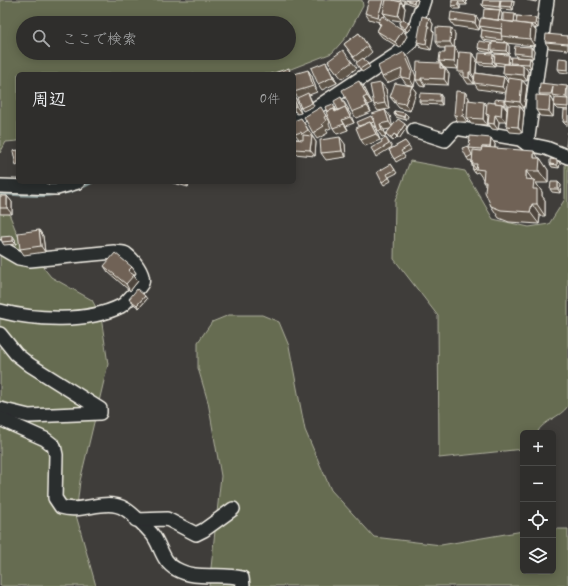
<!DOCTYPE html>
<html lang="ja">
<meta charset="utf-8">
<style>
:root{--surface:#2f2e2c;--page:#373634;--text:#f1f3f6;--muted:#a7a8a9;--line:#4a4a48}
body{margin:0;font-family:Mynerve,"Klee One",sans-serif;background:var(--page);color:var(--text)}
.controls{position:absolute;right:12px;bottom:12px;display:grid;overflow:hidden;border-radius:6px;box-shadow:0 2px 10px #0003}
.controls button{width:36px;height:36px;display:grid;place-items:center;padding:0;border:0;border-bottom:1px solid var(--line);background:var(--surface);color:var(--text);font:20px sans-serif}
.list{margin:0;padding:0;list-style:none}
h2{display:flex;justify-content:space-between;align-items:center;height:52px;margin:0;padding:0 16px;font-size:17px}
h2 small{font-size:13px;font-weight:400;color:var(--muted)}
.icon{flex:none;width:22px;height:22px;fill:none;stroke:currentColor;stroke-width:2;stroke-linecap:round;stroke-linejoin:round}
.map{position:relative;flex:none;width:568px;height:586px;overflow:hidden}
.search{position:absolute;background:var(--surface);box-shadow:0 2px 10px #0003;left:16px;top:16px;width:280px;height:44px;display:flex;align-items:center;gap:10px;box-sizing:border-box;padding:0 14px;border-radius:22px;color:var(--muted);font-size:15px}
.panel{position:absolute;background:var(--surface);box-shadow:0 2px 10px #0003;left:16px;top:72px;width:280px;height:112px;border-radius:6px}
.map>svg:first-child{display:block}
.green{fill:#666c51;stroke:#adae9c;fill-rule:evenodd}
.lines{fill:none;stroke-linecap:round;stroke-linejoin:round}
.stream{stroke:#8d9e9c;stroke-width:3.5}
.street-casing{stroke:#f4f1e8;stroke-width:16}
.street{stroke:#2a2d2e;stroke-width:13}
.wall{fill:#5f544a;stroke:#f4f1e8}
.shaded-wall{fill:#4e453c;stroke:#f4f1e8}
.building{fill:#6f6256;stroke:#f4f1e8}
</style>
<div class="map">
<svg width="568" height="586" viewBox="0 0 568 586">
<rect width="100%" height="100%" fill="#3f3d3a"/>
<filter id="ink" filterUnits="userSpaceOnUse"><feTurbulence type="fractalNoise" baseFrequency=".025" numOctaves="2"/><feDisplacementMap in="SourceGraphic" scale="8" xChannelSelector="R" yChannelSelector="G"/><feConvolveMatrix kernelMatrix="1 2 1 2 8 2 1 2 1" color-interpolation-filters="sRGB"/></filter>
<g filter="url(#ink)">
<!-- green -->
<g class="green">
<path d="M0,0H362L363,6L347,36L332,53L278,74H18V141L6,142L0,153ZM23,23H289V53H23Z"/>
<path d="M410,161L465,171L493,219L529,227L549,224L565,199V161L568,163V406C560,418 543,420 537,433H523V449L439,458L438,316L394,259L395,201Z"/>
<path d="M0,191L18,236L51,277L92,300L101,317L108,364L80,481L76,515L96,586H0Z"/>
<path d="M229,315H262L279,322L289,346L305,430L331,490L374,537L441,545L523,531V571H553V529H568V586H209L221,476L208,402L198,368V342L212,322Z"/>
</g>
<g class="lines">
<!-- stream -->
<path class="stream" d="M0,193C32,196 64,199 92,182"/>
<defs>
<g id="street">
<path d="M547,0L527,144L546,148L568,157"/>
<path d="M294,118L307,113L322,104L396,55L410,43L424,0"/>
<path d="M414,130L445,140L456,128L520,139L527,144"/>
<path d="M0,186L57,188L78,182"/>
<path d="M0,247L19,258L30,260L114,252C118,253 123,252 126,254C133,259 145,274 142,283C140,287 125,304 121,306C88,323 35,320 0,311"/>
<path d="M0,334L16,354L30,365L100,409V413L29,416L0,409"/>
<path d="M0,419L45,439L54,446L56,455L55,498L61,507C82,514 106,497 125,509C132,513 146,527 152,534C161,545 162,562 176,569C197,581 219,572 242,578L243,586"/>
<path d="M136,520L167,519L196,534L204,530L233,509"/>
</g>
</defs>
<!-- street casing -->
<use href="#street" class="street-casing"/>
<!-- street -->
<use href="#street" class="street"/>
</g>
<!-- wall -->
<g class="wall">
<path d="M386,0H418L416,6L406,2H405L404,5L405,8L403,19L409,23L412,26L407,32L401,28L399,24L401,21L388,19L385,15L384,18L407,36L400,48L382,37L377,31L380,25L378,23L379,22L369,19L365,13L385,1Z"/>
<path d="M452,0H466L467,5H460V9H454L452,6Z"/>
<path d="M483,0H513L514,1L513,10L502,9L501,8V10L485,8L482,5Z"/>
<path d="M527,0H537L536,2Z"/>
<path d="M500,10L502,14L501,20L503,21L517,16L536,18L538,21V28H534L536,31L534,46L506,43L504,41V43L483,40L481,37L482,30L480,26L479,30L454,26L450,20L480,22L483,18Z"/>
<path d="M429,18L433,24L432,30L434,32L431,50L421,48L417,42Z"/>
<path d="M451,28L455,34L454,47L458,69L444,68L439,61L445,53V48H440L436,42Z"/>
<path d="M359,33L372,52L364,59L370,67L362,72L360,69L357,62L344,44Z"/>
<path d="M568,36V50L549,48L545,42Z"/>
<path d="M507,43L509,46V54L494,53L493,51L492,53L481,51L478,48L492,44Z"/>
<path d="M531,47L534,51L533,58L516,57L514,53Z"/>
<path d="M472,53L477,59L476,73L504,77L507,82L508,80L503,73L504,66L496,65L495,63V66L480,65L478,62L495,57L511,58L532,61L531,68L525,67L528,71L527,81H523L527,86L524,108H521L524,112L522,133L510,132L506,126L508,105L505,100L506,93L478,89L474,83V79V84H468L464,78H463L458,72Z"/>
<path d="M409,58L414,86L406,84L401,77L387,83L382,77Z"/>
<path d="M568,59V73L560,72L558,69Z"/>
<path d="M328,61L352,62L357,68L342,79Z"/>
<path d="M440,63L443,68H445L449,74L448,85L425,84V87L420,86L416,80Z"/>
<path d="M330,68L337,83L322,90L318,84Z"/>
<path d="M308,70L312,76L317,92L309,95L314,106L303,111L301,108L298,98L294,92Z"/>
<path d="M412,86L416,92L410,111L399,108L390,97Z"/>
<path d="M364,87L372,103L368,105L371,112L356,118L352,112Z"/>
<path d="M568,87V110L557,109L554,106L558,99L554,98L553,97V98L551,97L554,102L553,117L540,116L536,110L540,95L539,94Z"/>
<path d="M386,89L389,109L378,111L374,105Z"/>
<path d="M465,92L469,98V100L487,105L504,100L506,103V108L507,110L506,122H499L498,130L492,129L488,123V117L487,125L471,124L468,119L467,122H458L454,115Z"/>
<path d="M294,96L296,99L301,113L297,114L295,111L294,112Z"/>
<path d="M341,97L349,110H348L354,123L346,126L348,130L337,134L333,128L335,107L337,111L338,110Z"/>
<path d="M442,97V105L421,104L419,101Z"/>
<path d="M568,110V125H566L563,122Z"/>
<path d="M325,114L330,122L329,124L331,128L326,130L328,133L317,139L313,133Z"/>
<path d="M394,114L408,116L406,120L396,117Z"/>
<path d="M371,116L375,124L390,116L392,126L407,127L399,139L397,137L393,141L388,137L386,134L390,129L384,130L386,136L382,137L378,131L376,125L374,126L380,140L365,146L361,140L359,126Z"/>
<path d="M301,118L316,142L315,156L294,154V139H299L295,134Z"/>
<path d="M386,138L392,147L376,157L374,153Z"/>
<path d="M405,141L411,150L403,154L405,157L396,162L389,150Z"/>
<path d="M345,144L346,157L326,160L321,153Z"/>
<path d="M495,144V148L540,158L548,170V183H536L542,192V196L545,200V216H540L539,224L509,222L499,218L491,206L486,186L483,182V179L478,172L475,173L473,170L471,160L469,161L467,158L469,147Z"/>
<path d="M560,163L559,168L552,167L550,164Z"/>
<path d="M391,164L397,173L389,177L391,181L384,185L382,182Z"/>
<path d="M45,182H56V184H47Z"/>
<path d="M170,182H190L188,187Z"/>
<path d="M558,182L561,185L560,193L552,192L550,189Z"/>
<path d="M0,196H7L12,202V214H0Z"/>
<path d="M39,230L43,236L45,252L24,255L20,249Z"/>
<path d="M15,239L16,244L4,245L2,242Z"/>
<path d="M104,266L132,267L136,273L134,276L138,281L130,291L108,272Z"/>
<path d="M129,299H147L139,308L131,302Z"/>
</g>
<!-- shaded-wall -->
<g class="shaded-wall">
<path d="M383,0H385L388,5L383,13L385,15L383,23L378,17Z"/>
<path d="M400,0H404L405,2L404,5Z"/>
<path d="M415,0H418L416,6L414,3Z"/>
<path d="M464,0H466L467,5L464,2Z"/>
<path d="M500,0H501L500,6L501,8V10L499,7Z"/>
<path d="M512,0H513L514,1L513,10L511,7Z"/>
<path d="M401,2L405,8L403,22L398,16Z"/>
<path d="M458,2L460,5V9L458,5Z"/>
<path d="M500,10L502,14L501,24L498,21Z"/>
<path d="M515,14L517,17V26L514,23Z"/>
<path d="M476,16L480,22L479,30L475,23Z"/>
<path d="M429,18L433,24L432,30L434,32L431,50L426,44L427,26Z"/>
<path d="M536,18L538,21V28L535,25Z"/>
<path d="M409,23L412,26L407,32L405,29Z"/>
<path d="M531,25L536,31L534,46L530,39Z"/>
<path d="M451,28L455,34L454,49L450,42Z"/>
<path d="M403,30L407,36L400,48L395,42Z"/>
<path d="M491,43L493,46L492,50L493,51L492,53L490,50Z"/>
<path d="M507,43L509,46V54L506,51Z"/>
<path d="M455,47L459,54L458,69L454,62Z"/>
<path d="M531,47L534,51L533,58L531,55Z"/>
<path d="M404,52L409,58L416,77L414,86L410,79Z"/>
<path d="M472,53L477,59L475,79L471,72Z"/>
<path d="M493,54L495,57L494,62L495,63V66L492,63Z"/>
<path d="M509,55L511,58L510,67L508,64Z"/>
<path d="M530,58L532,61L531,68L529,64Z"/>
<path d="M326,62L330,68L337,83L333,77Z"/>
<path d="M440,63L444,69L440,68Z"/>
<path d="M523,65L528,71L527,81L523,75Z"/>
<path d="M445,68L449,74L448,85L444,79Z"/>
<path d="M308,70L312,76L317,92L313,86Z"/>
<path d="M469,72L474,79V84L469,78Z"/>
<path d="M504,77L508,83L507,93L502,87Z"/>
<path d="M421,78L425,84V87L421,80Z"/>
<path d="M522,80L527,86L524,108L520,102Z"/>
<path d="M359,81L364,87L372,103L367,96Z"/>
<path d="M381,83L386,89L389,109L385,103Z"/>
<path d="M412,86L416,92L410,111L405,104Z"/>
<path d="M567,86L568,87V100L566,97Z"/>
<path d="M465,92L469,98L468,118H467L468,119L467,122L463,116Z"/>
<path d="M440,94L442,97V105L440,101Z"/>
<path d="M294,96L296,99L301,113L296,106L294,99Z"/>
<path d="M550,96L554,102L553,117L549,111Z"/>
<path d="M363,98L368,105L371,112L367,106Z"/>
<path d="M504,100L506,103V108L504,105Z"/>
<path d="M484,102L488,108L486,114L488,117L487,125L483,119Z"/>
<path d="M502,104L507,110L506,122L501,116Z"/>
<path d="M520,106L524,112L522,133L518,127Z"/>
<path d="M345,107L350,113L354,123L350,117Z"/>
<path d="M385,110L390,116L393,128L389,122Z"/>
<path d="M405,113L408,116L406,120L404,117Z"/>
<path d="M495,115L499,122L498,130L494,124Z"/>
<path d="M342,120L346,126L348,130L344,124Z"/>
<path d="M370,122L375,128L380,140L376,134Z"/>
<path d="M380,124L384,130L386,136L382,130Z"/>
<path d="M405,124L407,127L399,139L397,136Z"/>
<path d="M394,134L397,137L393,141L391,138Z"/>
<path d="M312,136L316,142L315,156L310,150Z"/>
<path d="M340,137L345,144L346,157L342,151Z"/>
<path d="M491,138L495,144L494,156L490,150Z"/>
<path d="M534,151L540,160V158L548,170V183L539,171L534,158Z"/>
<path d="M557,160L560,163L559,168L557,165Z"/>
<path d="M526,171L534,182V180L542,192V196L545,200V216L537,204L526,179Z"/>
<path d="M185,182H190L188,187Z"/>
<path d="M558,182L561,185L560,193L558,189Z"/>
<path d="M7,196L12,202V214L7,208Z"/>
<path d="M532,204L540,216L539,224L530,212Z"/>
<path d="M39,230L43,236L45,252L41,246Z"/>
<path d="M13,236L15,239L16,244L13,241Z"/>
<path d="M132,267L136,273L134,276L138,281L130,291L126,284L128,271Z"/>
<path d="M145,296L147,299L139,308L137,305Z"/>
</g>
<!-- building -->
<g class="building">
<path d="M369,0H383L378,17L365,13Z"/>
<path d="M386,0H392L401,2L398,16L383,13Z"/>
<path d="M406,0H415L414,3Z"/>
<path d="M452,0H464V2H458V5L452,6Z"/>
<path d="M483,0H500L499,7L482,5Z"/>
<path d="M501,0H512L511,7L500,6Z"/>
<path d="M484,9L500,10L498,20L483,18Z"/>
<path d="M451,12L476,16L475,23L450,20Z"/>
<path d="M503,13L515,14L514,22L503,21Z"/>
<path d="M382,16L403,30L395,42L377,31L381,24L378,23Z"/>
<path d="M422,16L429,18L427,26H429L426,44L417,42Z"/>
<path d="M517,16L536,18L535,25L516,23Z"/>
<path d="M481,18L531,25L530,39L501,36L502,24L501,29L479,26Z"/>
<path d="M403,19L409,23L405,29L399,24Z"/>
<path d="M436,27L451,28L450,42H436Z"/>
<path d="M482,30L501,33L502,40L481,37Z"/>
<path d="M359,33L368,46L354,57L344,44Z"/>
<path d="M546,34L568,36V44L545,42Z"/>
<path d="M479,41L491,43L490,50L478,48Z"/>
<path d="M492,42L507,43L506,51L492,50Z"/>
<path d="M515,46L531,47V55L514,53Z"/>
<path d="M445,47H455L454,62L439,61L440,53H445Z"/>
<path d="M343,50L352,62L337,73L328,61Z"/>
<path d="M404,52L412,71L410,79L401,77L402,69L382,77L378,66Z"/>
<path d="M459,52L472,53L471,72H469V78L464,77V72H458Z"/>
<path d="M479,53L493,54L492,63L478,62Z"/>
<path d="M495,54L509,55L508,64L494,62Z"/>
<path d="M511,57L530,58L529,64L510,63Z"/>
<path d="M363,58L368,64L360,69L356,63Z"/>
<path d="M559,58L568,59V70L558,69Z"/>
<path d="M326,62L333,77L318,84L311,68Z"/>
<path d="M417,62L440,63V68H445L444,79L421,78V80H416Z"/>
<path d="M504,64L523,65V75L503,73Z"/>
<path d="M289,68L290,73L288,74H271Z"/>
<path d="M308,70L313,86L294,92V74Z"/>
<path d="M475,73L504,77L502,87L474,83Z"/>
<path d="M508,78L522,80L520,102L505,100Z"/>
<path d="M359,81L367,96L363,98L367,106L352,112L342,90Z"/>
<path d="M381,83L385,103L374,105L370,85Z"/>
<path d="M395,83L412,86L405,104L395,102V99L390,97Z"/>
<path d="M540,83L567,86L566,97L552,95L553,87L551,94H539Z"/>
<path d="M456,91L465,92L463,116L454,115Z"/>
<path d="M308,93L312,103L301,108L297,98Z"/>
<path d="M420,93L440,94V101H419Z"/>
<path d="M536,95L550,96L549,111L536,110Z"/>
<path d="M341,97L346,107L338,110L334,101Z"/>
<path d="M555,98L568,99V107L554,106Z"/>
<path d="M294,99L296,106L294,107Z"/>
<path d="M495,99L504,100V105L502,104L495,103Z"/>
<path d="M468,100L484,102L483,119L467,118Z"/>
<path d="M487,102L502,104L501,116L495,115L494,124L488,123L489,115L486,114Z"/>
<path d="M333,104L336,111L334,109L327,112L325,107Z"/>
<path d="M508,105L520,106L518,127L506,126Z"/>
<path d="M321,107L326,116L324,117L326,121L322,124L324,126L313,133L304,117Z"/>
<path d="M345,107L350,117L342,120L344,124L333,128L326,112L334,109L335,112Z"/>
<path d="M385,110L389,122L380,124L382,130L378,131L372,114Z"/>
<path d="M564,110H568V122H563Z"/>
<path d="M395,111L405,113L404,117L394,114Z"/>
<path d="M371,116L374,122L371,123L370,122L359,126L357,122Z"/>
<path d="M301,118L308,130L302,134L301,132L295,134L294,132V121Z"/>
<path d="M398,119L405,124L397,136L394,134L391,138L386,134Z"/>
<path d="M370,122L376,134L361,140L356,128Z"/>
<path d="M568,132V146H566Z"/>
<path d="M303,135L312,136L310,150L294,149V139L303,140Z"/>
<path d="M470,136L491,138L490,147H482V149L469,148Z"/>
<path d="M340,137L342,151L321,153L320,140Z"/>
<path d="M386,138L389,144L374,153L371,148L382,142L381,140Z"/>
<path d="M405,141L409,146L401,151L403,154L394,159L389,150Z"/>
<path d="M468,146L472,155L467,158L462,148Z"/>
<path d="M482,147L534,151V158H540L539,171H526V179L534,180L533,189H537V204H532L530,212L501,210L491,206L485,192L486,182H483L484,170L476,169L477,164H472L473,150L481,151Z"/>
<path d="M18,150V165L16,166L13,151Z"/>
<path d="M550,159L557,160V165L550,164Z"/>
<path d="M391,164L395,170L387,174L389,178L382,182L377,172Z"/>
<path d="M472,164L476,169L473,170Z"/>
<path d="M551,182H558V189H550Z"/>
<rect x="0" y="196" width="7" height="12"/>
<path d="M39,230L41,246L20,249L18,233Z"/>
<path d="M13,236V241L2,242L1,237Z"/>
<path d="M115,253L132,267L128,271L134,275L126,284L104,266Z"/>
<path d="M137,289L145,296L137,305L129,299Z"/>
</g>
</g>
</svg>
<div class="controls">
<button>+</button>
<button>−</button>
<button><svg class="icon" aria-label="locate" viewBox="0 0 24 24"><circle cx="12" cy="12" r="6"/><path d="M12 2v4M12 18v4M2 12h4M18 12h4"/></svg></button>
<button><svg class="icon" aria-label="layers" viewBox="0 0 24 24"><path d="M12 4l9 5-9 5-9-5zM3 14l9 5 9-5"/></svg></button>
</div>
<div class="search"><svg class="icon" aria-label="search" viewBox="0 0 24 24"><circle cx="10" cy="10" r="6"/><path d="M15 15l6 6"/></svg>ここで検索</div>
<section class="panel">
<h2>周辺<small>0件</small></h2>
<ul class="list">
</ul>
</section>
</div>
